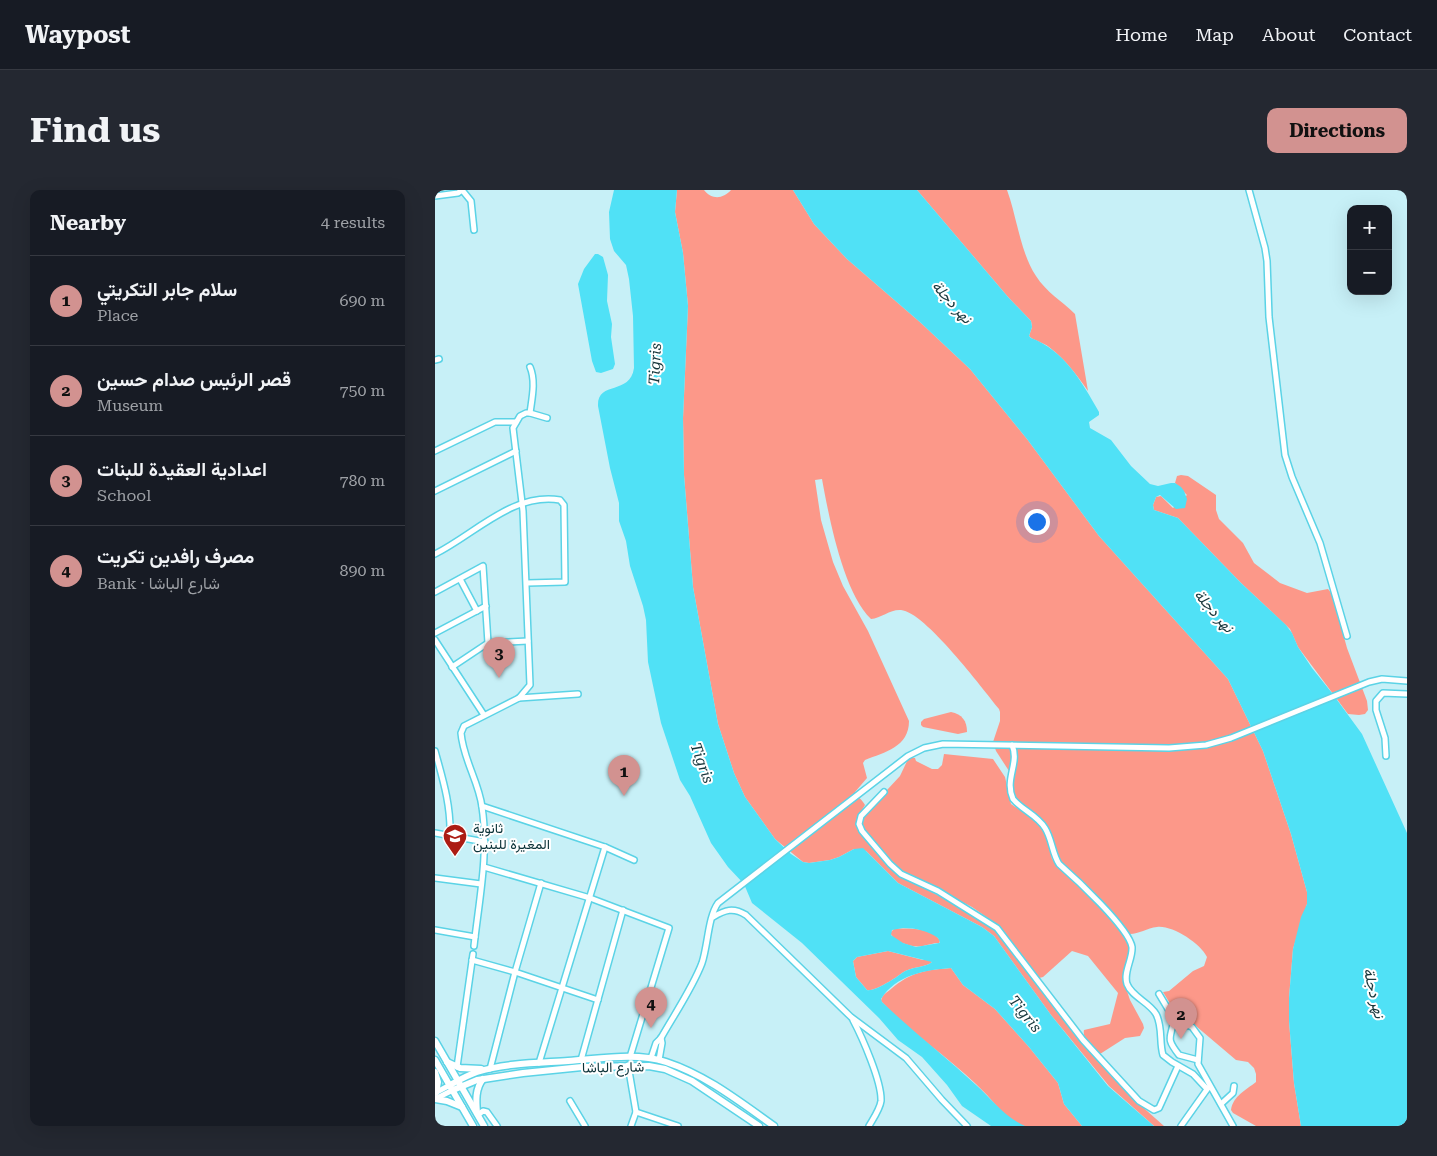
<!DOCTYPE html>
<meta charset="utf-8">
<style>
:root{--surface:#171b24;--page:#242831;--text:#f1f3f6;--muted:#9ea1a6;--line:#363941;--accent:#d29290}
body{margin:0;font-family:"Roboto Serif",Vazirmatn,serif;background:var(--page);color:var(--text)}
.controls{position:absolute;right:15px;top:15px;display:grid;overflow:hidden;border-radius:10px;box-shadow:0 5px 20px #0002}
.controls button{width:45px;height:45px;display:grid;place-items:center;padding:0;border:0;border-bottom:1px solid var(--line);background:var(--surface);color:var(--text);font:25px sans-serif}
.you{position:absolute;left:601px;top:331px;width:18px;height:18px;margin:-12px;border:4px solid #fff;border-radius:50%;background:#1a73e8;box-shadow:0 0 0 8px #1a73e833}
.badge{display:grid;place-items:center;width:32px;height:32px;border-radius:50%;background:var(--accent);color:#111;font-size:16px;font-weight:700}
.pin{position:absolute;translate:-50% -41px;filter:drop-shadow(0 1px 2px #0008)}
.pin::after{content:'';position:absolute;top:26px;width:18px;height:15px;background:inherit;clip-path:polygon(0 0,100% 0,50% 100%)}
.list{margin:0;padding:0;list-style:none}
h2{display:flex;justify-content:space-between;align-items:center;height:65px;margin:0;padding:0 20px;font-size:21px}
h2 small{font-size:16px;font-weight:400;color:var(--muted)}
.list li{display:grid;grid-template-columns:32px 1fr auto;gap:15px;align-items:center;box-sizing:border-box;height:90px;padding:0 20px;border-top:1px solid var(--line)}
.list b{display:block;font-size:19px;white-space:nowrap}
.list p{margin:0;font-size:16px;white-space:nowrap;color:var(--muted)}
.list em{font-size:16px;font-style:normal;color:var(--muted)}
.map{position:relative;flex:none;width:972px;height:936px;overflow:hidden;border-radius:10px}
header{display:flex;align-items:center;gap:30px;box-sizing:border-box;height:70px;padding:0 25px;background:var(--surface);border-bottom:1px solid var(--line)}
header strong{font-size:24px}
nav{display:flex;gap:28px;margin-inline-start:auto;font-size:18px}
.intro{display:flex;align-items:center;justify-content:space-between;box-sizing:border-box;height:120px;padding:0 30px}
h1{margin:0;font-size:35px}
.button{padding:12px 22px;border-radius:10px;background:var(--accent);color:#111;font-size:18px;font-weight:700}
main{display:flex;gap:30px;padding:0 30px}
aside{flex:1;background:var(--surface);border-radius:10px;box-shadow:0 5px 20px #0002}
.map>svg:first-child{display:block}
.green{fill:#fc9889}
.water{fill:#50e1f6;fill-rule:evenodd}
.lines{fill:none;stroke-linecap:round;stroke-linejoin:round}
.minor-casing{stroke:#5bd3e6;stroke-width:8}
.major-casing{stroke:#5bd3e6;stroke-width:9}
.minor{stroke:#fff;stroke-width:5}
.major{stroke:#fff;stroke-width:6}
.labels{text-anchor:middle;dominant-baseline:central;stroke-width:4;stroke-linejoin:round;paint-order:stroke}
.poi-label{font-size:14px;fill:#0c3339;stroke:#fff;text-anchor:start}
.street-label{font-size:14px;fill:#0c3339;stroke:#fff}
.water-label{font-size:15px;font-style:italic;fill:#18373c;stroke:#fff}
</style>
<header>
<strong>Waypost</strong>
<nav><a>Home</a><a>Map</a><a>About</a><a>Contact</a></nav>
</header>
<div class="intro"><h1>Find us</h1><a class="button">Directions</a></div>
<main>
<aside>
<h2>Nearby<small>4 results</small></h2>
<ul class="list">
<li><span class="badge">1</span><div><b>سلام جابر التكريتي</b><p>Place</p></div><em>690 m</em></li>
<li><span class="badge">2</span><div><b>قصر الرئيس صدام حسين</b><p>Museum</p></div><em>750 m</em></li>
<li><span class="badge">3</span><div><b>اعدادية العقيدة للبنات</b><p>School</p></div><em>780 m</em></li>
<li><span class="badge">4</span><div><b>مصرف رافدين تكريت</b><p>Bank · شارع الباشا</p></div><em>890 m</em></li>
</ul>
</aside>
<div class="map">
<svg width="972" height="936" viewBox="0 0 972 936">
<rect width="100%" height="100%" fill="#c7f0f7"/>
<!-- green -->
<g class="green">
<path d="M242,0H269C277,10 288,9 296,0H358L379,34L412,69L486,133L535,179L592,249L664,346L793,489L828,561L856,644L872,702V714L858,759L854,808V831L859,893L866,936H821L798,923L796,920C798,906 811,900 821,892V884L819,878L813,872L801,870L755,831L742,825L728,802L734,801L758,781L769,776L772,767C765,753 737,735 722,737C712,738 704,744 695,744L656,700L625,672L616,644L605,627L582,612L578,604L574,581L561,561L558,552L565,531V522L564,519C547,498 490,422 466,420C456,419 446,428 436,429C408,402 394,327 387,289L380,290L386,330L398,372L408,396L433,441L474,531C474,557 450,562 430,570L428,573L432,588L420,602C422,607 427,609 430,615L421,630L422,639L465,686L520,714L562,741L646,850L669,878L694,905L729,936H719L674,896L616,825L559,746L547,737L463,693L431,661L419,659L404,667L395,670L374,673L368,672L340,649L310,607L299,583L283,534L258,397L249,285L248,228L253,116L248,63L240,22Z"/>
<path d="M482,0H572C582,27 585,62 601,86C611,102 627,111 640,124L653,201C642,185 629,168 614,157C608,152 599,151 594,146L597,137L596,131L573,107Z"/>
<path d="M746,285L753,286L781,305V320L784,329L808,353L819,373L845,393L872,403L893,399L897,404L912,458L932,511L933,520L930,524L924,525L913,524L863,457L855,439L806,393L743,328L719,320L718,315L721,307L726,306L738,318L752,305L740,293L742,286Z"/>
<path d="M516,522C527,524 532,531 532,542L523,544L488,537L486,535V532L489,529Z"/>
<path d="M509,564L558,569L570,587L576,614L597,628L603,633L608,640L614,654L617,669L654,704L688,745L693,755L695,762L688,787L689,792L695,810L708,834L709,838L705,846L690,848L665,864C658,858 647,850 649,840L675,834L683,803L653,766L637,761L608,787L604,788L565,737L560,733L537,717L463,679L457,674L426,637L427,627L465,586L474,567L480,568L481,571L497,579H503L507,575Z"/>
<path d="M459,739C472,738 499,738 505,751L504,753C498,753 493,755 488,756C477,758 460,752 455,743Z"/>
<path d="M453,761L488,770H495L497,772C490,778 477,776 467,783C461,788 439,802 432,800L421,787L418,771L422,767Z"/>
<path d="M516,778L528,795L560,819L594,857L623,893L629,914L647,936C632,936 603,936 589,936C574,932 562,916 552,905C519,870 478,846 446,811C447,805 451,803 456,799C476,782 490,780 516,778Z"/>
</g>
<!-- water -->
<g class="water">
<path d="M179,0H242L240,22L248,63L253,116L248,228L249,285L258,397L283,534L299,583L310,607L340,649L356,664L368,672L374,673L395,670L404,667L419,659L428,658L463,693L547,737L559,746L616,825L673,896L719,936H647L629,914L623,893L594,857L560,819L528,795L516,778C490,780 461,785 446,809L447,812C477,841 510,866 540,894C557,909 569,927 590,936H556L527,916L512,895L487,867L463,850L444,828L367,753L317,713L309,694L293,677L276,653L255,606L245,590L226,533L213,472L211,430L208,416L195,376L191,351L184,331V313L175,278L163,216C162,190 195,206 199,178L198,126L194,89L191,75L179,61L175,49L174,22ZM468,738C481,738 493,741 503,748L505,752L504,753L481,757L468,753L456,745L457,740ZM453,761L497,772C490,778 477,776 467,783C461,788 439,802 432,800L421,787L418,771L422,767Z"/>
<path d="M358,0H482L573,107L596,131L597,137L594,146L596,148C629,160 647,192 664,222V225L654,232L655,238L676,250L696,276L715,294L723,296L736,293H740L746,297L749,301L752,309L750,318L741,319L725,305L721,307L718,315L719,320L743,328L806,393L851,435L857,443L863,457L877,478L897,503L927,544L972,643V936H866L859,893L854,831V808L858,759L866,727L872,714V702L856,644L828,561L793,489L664,346L592,249L535,179L486,133L412,69L379,34Z"/>
<path d="M160,64H163L168,67L173,85L172,111L177,134L176,147L180,174L178,179L166,183L161,182L157,171L143,94L149,79Z"/>
</g>
<g class="lines">
<defs>
<g id="minor">
<path d="M27,0L36,11L39,40"/>
<path d="M814,0L830,58L832,71L834,127L850,265L857,287L885,353L912,446"/>
<path d="M0,6L23,3L27,0"/>
<path d="M0,170L4,169"/>
<path d="M95,177C101,191 97,208 95,223"/>
<path d="M0,261L60,232H81"/>
<path d="M0,301L81,261"/>
<path d="M0,364C40,344 78,302 125,310L129,315L130,392L92,393"/>
<path d="M25,389L42,421"/>
<path d="M0,402L48,376L53,453"/>
<path d="M0,443L51,416"/>
<path d="M0,450L49,525"/>
<path d="M17,477L53,453L93,451"/>
<path d="M84,508L143,504"/>
<path d="M577,555C585,573 569,589 578,609C587,620 602,625 610,638C617,649 617,663 624,674C640,688 694,738 697,757C698,769 688,782 692,794C697,807 714,812 721,824C728,837 724,852 728,865L737,872L758,884L772,899"/>
<path d="M0,561C8,590 16,615 15,646"/>
<path d="M951,566L950,548L941,520V511L948,503L972,504"/>
<path d="M449,602L426,626L424,634L427,641L455,674L466,684L503,701L562,738L648,850L704,911L719,920L724,918L743,876"/>
<path d="M47,616L170,657L199,670"/>
<path d="M0,643L50,652"/>
<path d="M49,677L155,708L234,738L195,867"/>
<path d="M0,688L46,694"/>
<path d="M278,727C290,720 298,717 311,725L416,827L471,868L507,910L532,936"/>
<path d="M0,740L40,747"/>
<path d="M39,756C44,710 54,663 47,617C44,592 28,569 26,543L29,536L84,508L95,495L88,321L78,238L85,226L91,223H95L112,228"/>
<path d="M37,770L80,782L163,810"/>
<path d="M724,804L739,829L743,832L757,837L765,848L763,874L798,936"/>
<path d="M739,829C736,849 730,847 744,865L763,870"/>
<path d="M418,830C427,847 447,892 446,911C445,919 438,929 434,936"/>
<path d="M216,868L221,853L226,848C239,825 258,797 267,773C273,755 273,727 283,713L473,566L489,558L508,554L734,558L771,555L796,548L934,492L947,489L972,491"/>
<path d="M146,870L188,720"/>
<path d="M224,870L227,853L226,848"/>
<path d="M104,873L170,657"/>
<path d="M193,875L201,922L196,936"/>
<path d="M22,877L38,764"/>
<path d="M55,879L80,782L106,693"/>
<path d="M0,903L15,895"/>
<path d="M0,909L18,900"/>
<path d="M135,911L150,936"/>
<path d="M786,914L798,903L799,896"/>
<path d="M201,922L243,936"/>
<path d="M43,925L48,921L52,922L62,936"/>
<path d="M746,936L773,898"/>
</g>
<g id="major">
<path d="M0,851L49,936"/>
<path d="M0,870L38,936"/>
<path d="M12,872L25,878L46,879"/>
<path d="M0,882L3,892L1,903"/>
<path d="M15,895C24,890 33,885 42,882C71,873 104,873 133,871C164,869 201,862 231,872C271,885 305,912 339,936"/>
<path d="M18,900L42,890L88,883L147,877L214,876L230,879L257,891L324,936"/>
<path d="M0,909L12,911L27,917"/>
<path d="M42,923C41,911 40,899 48,889"/>
</g>
</defs>
<!-- minor casing -->
<use href="#minor" class="minor-casing"/>
<!-- major casing -->
<use href="#major" class="major-casing"/>
<!-- minor -->
<use href="#minor" class="minor"/>
<!-- major -->
<use href="#major" class="major"/>
</g>
<!-- icons -->
<defs>
<symbol id="school-pin" viewBox="-11 -11 22 30"><path d="M0 17L-7.5 6A9.5 9.5 0 1 1 7.5 6Z" fill="#ac1c14" stroke="#fff"/><path d="M0-5L7-2L0 1L-7-2ZM-4 1L0 2.5L4 1V4Q0 6-4 4Z" fill="#fff"/></symbol>
</defs>
<g fill-rule="evenodd">
<use href="#school-pin" x="6" y="632" width="28" height="38"/>
</g>
<g class="labels">
<!-- poi labels -->
<g class="poi-label">
<text x="38" y="638">ثانوية<tspan x="38" dy="16">المغيرة للبنين</tspan></text>
</g>
<!-- street labels -->
<g class="street-label">
<text transform="translate(178 877) rotate(-1)">شارع الباشا</text>
</g>
<!-- water labels -->
<g class="water-label">
<text transform="translate(517 112) rotate(48)">نهر دجلة</text>
<text transform="translate(220 174) rotate(-87)">Tigris</text>
<text transform="translate(779 421) rotate(49)">نهر دجلة</text>
<text transform="translate(267 573) rotate(70)">Tigris</text>
<text transform="translate(939 803) rotate(77)">نهر دجلة</text>
<text transform="translate(590 824) rotate(51)">Tigris</text>
</g>
</g>
</svg>
<div class="controls">
<button>+</button>
<button>−</button>
</div>
<div class="you"></div>
<div class="pin badge" style="left:189px;top:606px">1</div>
<div class="pin badge" style="left:746px;top:849px">2</div>
<div class="pin badge" style="left:64px;top:488px">3</div>
<div class="pin badge" style="left:216px;top:838px">4</div>
</div>
</main>
